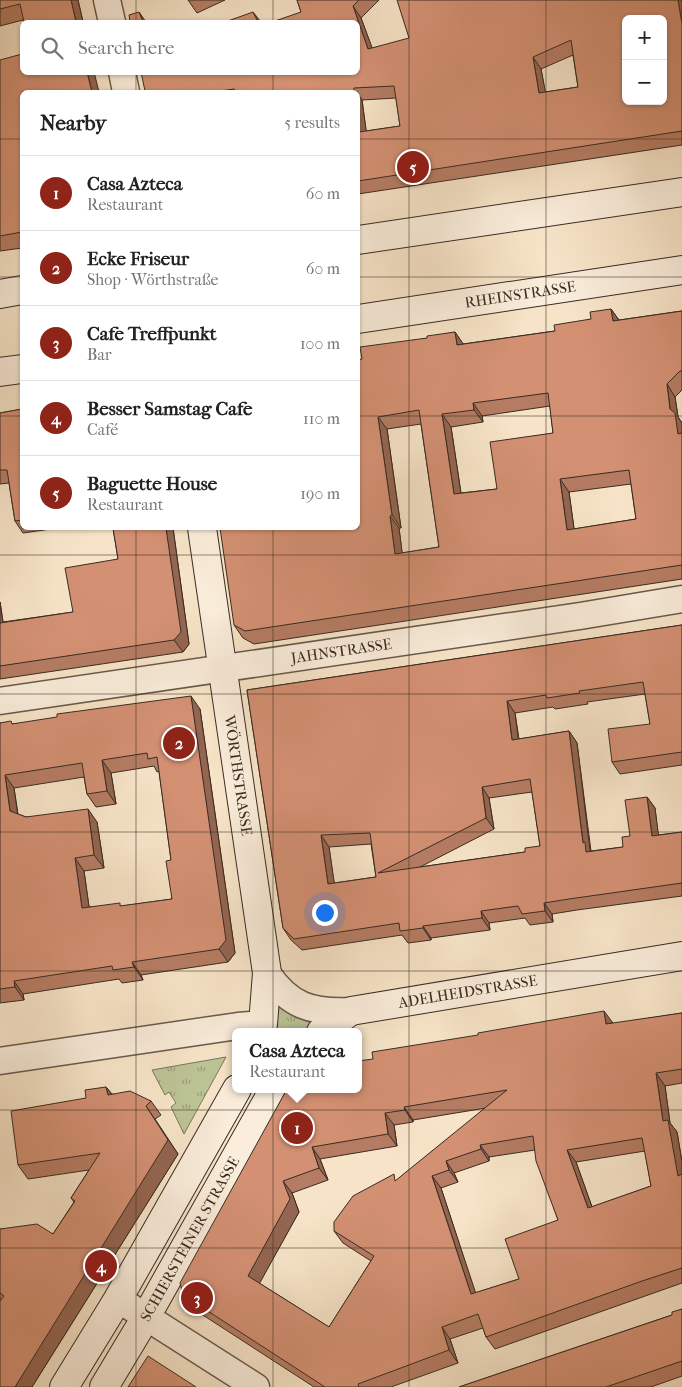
<!DOCTYPE html>
<meta charset="utf-8">
<style>
:root{--surface:#fff;--page:#f2f2f2;--text:#222;--muted:#767676;--line:#e0e0e0;--accent:#8f2418}
body{margin:0;font-family:"IM FELL French Canon",serif;background:var(--page);color:var(--text)}
.controls{position:absolute;right:15px;top:15px;display:grid;overflow:hidden;border-radius:8px;box-shadow:0 1px 4px #0004}
.controls button{width:45px;height:45px;display:grid;place-items:center;padding:0;border:0;border-bottom:1px solid var(--line);background:var(--surface);color:var(--text);font:25px sans-serif}
.you{position:absolute;left:324px;top:912px;width:18px;height:18px;margin:-12px;border:4px solid #fff;border-radius:50%;background:#1a73e8;box-shadow:0 0 0 8px #1a73e833}
.badge{display:grid;place-items:center;width:32px;height:32px;border-radius:50%;background:var(--accent);color:#fff;font-size:16px;font-weight:700}
.pin{position:absolute;translate:-50% -50%;border:2px solid #fff;box-shadow:0 1px 5px #0006}
.popup{position:absolute;left:232px;top:1028px;width:130px;height:65px;box-sizing:border-box;display:grid;place-content:center;border-radius:8px;background:var(--surface);filter:drop-shadow(0 1px 4px #0005);font-size:16px;white-space:nowrap;color:var(--muted)}
.popup b{font-size:19px;color:var(--text)}
.popup::after{content:'';position:absolute;left:50%;top:100%;margin-left:-10px;border:10px solid transparent;border-top-color:var(--surface)}
.list{margin:0;padding:0;list-style:none}
h2{display:flex;justify-content:space-between;align-items:center;height:65px;margin:0;padding:0 20px;font-size:21px}
h2 small{font-size:16px;font-weight:400;color:var(--muted)}
.list li{display:grid;grid-template-columns:32px 1fr auto;gap:15px;align-items:center;box-sizing:border-box;height:75px;padding:0 20px;border-top:1px solid var(--line)}
.list b{display:block;font-size:19px;white-space:nowrap}
.list p{margin:0;font-size:16px;white-space:nowrap;color:var(--muted)}
.list em{font-size:16px;font-style:normal;color:var(--muted)}
.icon{flex:none;width:28px;height:28px;fill:none;stroke:currentColor;stroke-width:2;stroke-linecap:round;stroke-linejoin:round}
.map{position:relative;flex:none;width:682px;height:1387px;overflow:hidden}
.search{position:absolute;background:var(--surface);box-shadow:0 1px 4px #0004;left:20px;top:20px;width:340px;height:55px;display:flex;align-items:center;gap:12px;box-sizing:border-box;padding:0 18px;border-radius:8px;color:var(--muted);font-size:19px}
.panel{position:absolute;background:var(--surface);box-shadow:0 1px 4px #0004;left:20px;top:90px;width:340px;height:440px;border-radius:8px}
.map>svg:first-child{display:block}
.grass{fill:url(#grass-tufts);stroke:#7a785c}
.lines{fill:none;stroke-linecap:round;stroke-linejoin:round}
.street-casing{stroke:#68594c;stroke-width:29}
.secondary-casing{stroke:#392b23;stroke-width:30}
.street{stroke:#faeddb;stroke-width:26}
.secondary{stroke:#faeddb;stroke-width:28}
.wall{fill:#b57c63;stroke:#392b23;fill-rule:evenodd}
.shaded-wall{fill:#946550;stroke:#392b23}
.building{fill:#d39073;stroke:#392b23;fill-rule:evenodd}
.grid{fill:none;stroke:#392b23;stroke-width:1;stroke-opacity:0.55}
.labels{text-anchor:middle;dominant-baseline:central;stroke-width:5;stroke-linejoin:round;paint-order:stroke}
.street-label{font-size:15px;fill:#392b23;stroke:#faeddb}
</style>
<div class="map">
<svg width="682" height="1387" viewBox="0 0 682 1387">
<defs>
<pattern id="grass-tufts" width="24" height="20" patternUnits="userSpaceOnUse" patternTransform="scale(1.25)"><rect width="24" height="20" fill="#bcc496"/><path d="M3 7l-1-3M5 7V3M7 7l1-3M15 17l-1-3M17 17v-4M19 17l1-3" fill="none" stroke="#9a9f7a"/></pattern>
</defs>
<rect width="100%" height="100%" fill="#f7e4c8"/>
<filter id="stains"><feTurbulence type="fractalNoise" baseFrequency=".004" numOctaves="4"/><feColorMatrix values="0 0 0 0 .2 0 0 0 0 .09 0 0 0 0 .02 0 0 0 .5 -.17"/></filter>
<radialGradient id="worn" r=".72"><stop offset=".6" stop-color="#630" stop-opacity="0"/><stop offset="1" stop-color="#630" stop-opacity=".3"/></radialGradient>
<!-- grass -->
<g class="grass">
<path d="M277,1001L313,1022L303,1032H268Z"/>
<path d="M226,1057L184,1134L171,1107L176,1103L169,1092L165,1095L152,1070Z"/>
</g>
<g class="lines">
<defs>
<g id="street">
<path d="M107,0L112,22"/>
<path d="M122,72L126,92"/>
<path id="s1" d="M0,701L580,616L682,599"/>
<path d="M267,973C289,1006 312,1013 351,1011"/>
<path d="M0,1061L238,1026L263,1024"/>
<path d="M118,1299L256,1387"/>
</g>
<g id="secondary">
<path d="M358,240L682,192"/>
<path d="M0,294L22,290"/>
<path id="s2" d="M358,319L682,270"/>
<path d="M0,372L22,369"/>
<path id="s3" d="M202,528L267,973L263,1024L260,1032"/>
<path id="s4" d="M321,1032L351,1011L682,956"/>
<path d="M64,1387L118,1299L237,1089"/>
<path id="s5" d="M104,1387L146,1317L274,1089"/>
</g>
</defs>
<!-- street casing -->
<use href="#street" class="street-casing"/>
<!-- secondary casing -->
<use href="#secondary" class="secondary-casing"/>
<!-- street -->
<use href="#street" class="street"/>
<!-- secondary -->
<use href="#secondary" class="secondary"/>
</g>
<!-- wall -->
<g class="wall">
<path d="M0,0H78L83,22L23,20L0,26Z"/>
<path d="M188,0H225L197,13Z"/>
<path d="M297,0H379L361,18L372,48L682,0V145L358,194V92H146L145,91L301,12ZM573,55L578,87L545,92L541,69ZM396,98L400,126L366,131L362,100Z"/>
<path d="M0,60L22,92V248L0,251Z"/>
<path d="M611,309L619,320L682,311V390L675,397L678,417L682,423V579L254,644L243,638L234,625L358,528L362,359L427,338L455,332L463,344L555,331L591,319ZM550,406L553,433L497,489L461,493L451,427L483,422L482,416ZM421,424L439,547L402,553L399,528H401L387,429ZM631,484L636,519L574,529L569,492Z"/>
<path d="M22,409V528H58L23,533L15,521L9,483L0,484V413Z"/>
<path d="M113,528H173L189,644L183,652L0,679V602L3,622L73,612L118,559Z"/>
<path d="M682,625V765L620,774L612,762L650,724L645,694L587,702L588,704L555,709L553,707L515,713L519,739L569,731L577,743L591,851L623,847L630,836L647,797L655,808L658,835L682,832V896L577,910L552,914L553,922L530,925L525,918L489,923L490,930L431,938V940L408,943L402,935L302,950L291,940L283,928L247,690ZM532,792L540,846L525,852L420,867L494,829L489,798ZM371,844L376,877L334,883L329,847Z"/>
<path d="M200,709L235,953L228,962L141,975L143,980L122,983L119,979L23,994L24,1000L0,1003V723L13,724ZM154,766L157,772L159,771L171,860L172,899L122,906L89,907L84,871L104,868L97,822L26,817L18,814L14,788L84,777L87,794L96,807L116,804L111,773Z"/>
<path d="M682,1013V1083L665,1086L670,1123L677,1132L682,1162V1283L495,1349L486,1337L483,1328L450,1339L458,1363L391,1387H314L192,1308L183,1295L287,1089L613,1024ZM486,1108L334,1231L343,1243L371,1261L329,1327L259,1283L299,1212L292,1193L328,1180L320,1159L397,1146L394,1125L413,1122V1120ZM535,1150L558,1220L519,1279L475,1293L441,1188L458,1182L454,1173L489,1161V1157ZM645,1151L651,1186L592,1207L576,1162Z"/>
<path d="M106,1087L112,1094L151,1101L161,1115L155,1119L178,1154L32,1387H0V1229L53,1234L74,1202L71,1198L89,1170L28,1179L18,1165L86,1098Z"/>
<path d="M682,1309V1376L651,1387H459L672,1315Z"/>
</g>
<!-- shaded-wall -->
<g class="shaded-wall">
<path d="M71,0H78L83,22H76Z"/>
<path d="M678,0H682V24Z"/>
<path d="M353,6L361,18L377,61L368,49Z"/>
<path d="M139,12L146,22H143Z"/>
<path d="M253,12L261,22H258Z"/>
<path d="M533,57L541,69L548,105L539,93Z"/>
<path d="M87,72H94L99,92H92Z"/>
<path d="M358,94L362,100L368,144L359,132L358,117Z"/>
<path d="M611,309L620,322L613,321Z"/>
<path d="M455,332L464,345H457Z"/>
<path d="M667,384L675,397L678,417L682,423V440L678,434L670,409Z"/>
<path d="M473,403L482,416L483,422L474,410Z"/>
<path d="M442,414L451,427L463,507L454,494Z"/>
<path d="M378,417L387,429L401,528L392,515Z"/>
<path d="M560,479L569,492L576,543L567,530Z"/>
<path d="M390,516L399,528L404,567L395,554Z"/>
<path d="M166,528H173L189,644L183,652L174,640Z"/>
<path d="M0,602L5,635L0,629Z"/>
<path d="M191,696L200,709L235,953L228,962L219,949Z"/>
<path d="M507,701L515,713L520,752L512,740Z"/>
<path d="M569,731L577,743L590,850L593,854L586,852L583,843Z"/>
<path d="M102,760L111,773L116,804L107,791Z"/>
<path d="M5,775L14,788L19,824L10,811Z"/>
<path d="M482,787L489,798L494,829L486,818Z"/>
<path d="M647,797L655,808L660,847L652,836Z"/>
<path d="M88,809L97,822L104,868L94,855Z"/>
<path d="M321,835L329,847L336,895L328,884Z"/>
<path d="M75,858L84,871L91,921L82,908Z"/>
<path d="M544,903L552,914L553,922L545,911Z"/>
<path d="M481,911L489,923L490,930L482,918Z"/>
<path d="M423,926L431,938V940L423,928Z"/>
<path d="M132,962L141,975L143,980L134,967Z"/>
<path d="M14,981L23,994L24,1000L15,987Z"/>
<path d="M604,1011L613,1023L606,1024Z"/>
<path d="M656,1073L665,1086L670,1123L677,1132L682,1162V1182L678,1176L663,1121Z"/>
<path d="M106,1087L116,1100L108,1095Z"/>
<path d="M146,1106L178,1154L32,1387H15Z"/>
<path d="M404,1107L413,1120V1122L405,1110Z"/>
<path d="M385,1113L394,1125L397,1146L388,1134Z"/>
<path d="M480,1145L489,1157V1161L481,1149Z"/>
<path d="M312,1147L320,1159L328,1180L319,1168Z"/>
<path d="M567,1150L576,1162L597,1221L588,1208Z"/>
<path d="M446,1161L454,1173L458,1182L449,1170Z"/>
<path d="M432,1176L441,1188L480,1306L471,1294Z"/>
<path d="M283,1181L292,1193L299,1212L257,1288L248,1276Z"/>
<path d="M442,1327L450,1339L458,1363L449,1350Z"/>
</g>
<!-- building -->
<g class="building">
<path d="M0,0H71L76,22H24L20,4L0,9Z"/>
<path d="M297,0H359L353,6L368,49L409,38L397,0H678L682,24V131L358,181V117L359,132L400,126L394,86L354,88V92H236L234,89L214,92H148V91H145L141,72H358V22H272L301,12ZM626,19H663V101H626ZM571,40L578,87L539,93L533,57Z"/>
<path d="M139,12L143,22H130L129,15Z"/>
<path d="M253,12L258,22H225Z"/>
<path d="M22,54V72H87L92,92H22V232L0,236V60Z"/>
<path d="M611,309L613,321L682,311V371H680L667,384L670,409L675,413L678,434L682,433V565L245,631L234,625L220,528H358V360L362,359L360,347L427,338V336L455,332L457,345L555,331L554,325L591,319L590,312ZM548,393L553,433L490,442L497,489L454,494L442,414L474,410L473,403ZM419,410L439,547L395,554L390,516L392,515L378,417ZM629,470L636,519L567,530L560,479Z"/>
<path d="M22,409V520L15,521L7,470H0V413Z"/>
<path d="M113,528H166L181,632L174,640L0,666V623L73,612L65,568L118,559Z"/>
<path d="M682,625V752L612,762L608,729L650,724L643,682L579,691L580,693L547,698L546,695L507,701L512,740L569,731L583,843L585,842L586,852L623,847L622,837L630,836L625,800L647,797L652,836L682,832V883L569,899L544,903L545,911L522,914L518,906L481,911L482,918L423,926V928L400,931L399,923L294,939L283,928L247,690ZM530,779L540,846L525,848V852L378,873L486,818L482,787ZM370,833L376,877L328,884L321,835Z"/>
<path d="M191,696L226,940L219,949L132,962L134,967L113,970L112,966L14,981L15,987L0,989V723L11,721L12,724L57,717V714ZM147,753L148,759L157,757L171,860L166,861L172,899L120,906V903L82,908L75,858L94,855L88,809L26,817L10,811L5,775L82,763L87,794L107,791L102,760Z"/>
<path d="M604,1011L606,1024L682,1013V1069L656,1073L663,1121L668,1120L678,1176L682,1174V1268L642,1281L486,1337L478,1314L442,1327L449,1350L358,1384L359,1387H325L183,1295L180,1283L287,1089H358V1061L373,1059L372,1052L478,1035V1033ZM507,1090L395,1181L394,1174L353,1196L334,1222V1231L374,1256L329,1327L248,1276L290,1199L283,1181L319,1168L312,1147L388,1134L385,1113L405,1110L404,1107ZM533,1136L536,1161L558,1220L505,1239L519,1279L471,1294L432,1176L449,1170L446,1161L481,1149L480,1145ZM642,1138L651,1186L588,1208L567,1150Z"/>
<path d="M106,1087L108,1095L130,1091L151,1101L146,1106L168,1140L15,1387H0V1301L4,1296L0,1293V1229L37,1224L53,1234L75,1201L71,1198L100,1153L18,1165L11,1111L86,1098L85,1090Z"/>
<path d="M682,1309V1361L606,1387H459L672,1315V1312Z"/>
<path d="M148,1356L196,1387H128Z"/>
</g>
<!-- grid -->
<path class="grid" d="M136,0V22M273,0V22M409,0V1387M546,0V1387M136,72V92M273,72V92M0,139H22M358,139H682M0,277H22M358,277H682M0,416H22M358,416H682M136,528V1387M273,528V1387M0,555H682M0,694H682M0,832H682M0,971H682M0,1110H682M0,1248H682"/>
<g class="labels">
<!-- street labels -->
<g class="street-label">
<text stroke="none"><textPath href="#s2" startOffset="164">RHEINSTRASSE</textPath></text>
<text stroke="none"><textPath href="#s1" startOffset="345">JAHNSTRASSE</textPath></text>
<text stroke="none"><textPath href="#s3" startOffset="250">WÖRTHSTRASSE</textPath></text>
<text stroke="none"><textPath href="#s4" startOffset="155">ADELHEIDSTRASSE</textPath></text>
<text stroke="none"><textPath href="#s5" startOffset="171">SCHIERSTEINER STRASSE</textPath></text>
</g>
</g>
<rect width="100%" height="100%" filter="url(#stains)"/>
<rect width="100%" height="100%" fill="url(#worn)"/>
</svg>
<div class="controls">
<button>+</button>
<button>−</button>
</div>
<div class="you"></div>
<div class="pin badge" style="left:297px;top:1128px">1</div>
<div class="popup"><b>Casa Azteca</b>Restaurant</div>
<div class="pin badge" style="left:179px;top:743px">2</div>
<div class="pin badge" style="left:197px;top:1298px">3</div>
<div class="pin badge" style="left:101px;top:1266px">4</div>
<div class="pin badge" style="left:413px;top:167px">5</div>
<div class="search"><svg class="icon" aria-label="search" viewBox="0 0 24 24"><circle cx="10" cy="10" r="6"/><path d="M15 15l6 6"/></svg>Search here</div>
<section class="panel">
<h2>Nearby<small>5 results</small></h2>
<ul class="list">
<li><span class="badge">1</span><div><b>Casa Azteca</b><p>Restaurant</p></div><em>60 m</em></li>
<li><span class="badge">2</span><div><b>Ecke Friseur</b><p>Shop · Wörthstraße</p></div><em>60 m</em></li>
<li><span class="badge">3</span><div><b>Cafe Treffpunkt</b><p>Bar</p></div><em>100 m</em></li>
<li><span class="badge">4</span><div><b>Besser Samstag Cafe</b><p>Café</p></div><em>110 m</em></li>
<li><span class="badge">5</span><div><b>Baguette House</b><p>Restaurant</p></div><em>190 m</em></li>
</ul>
</section>
</div>
